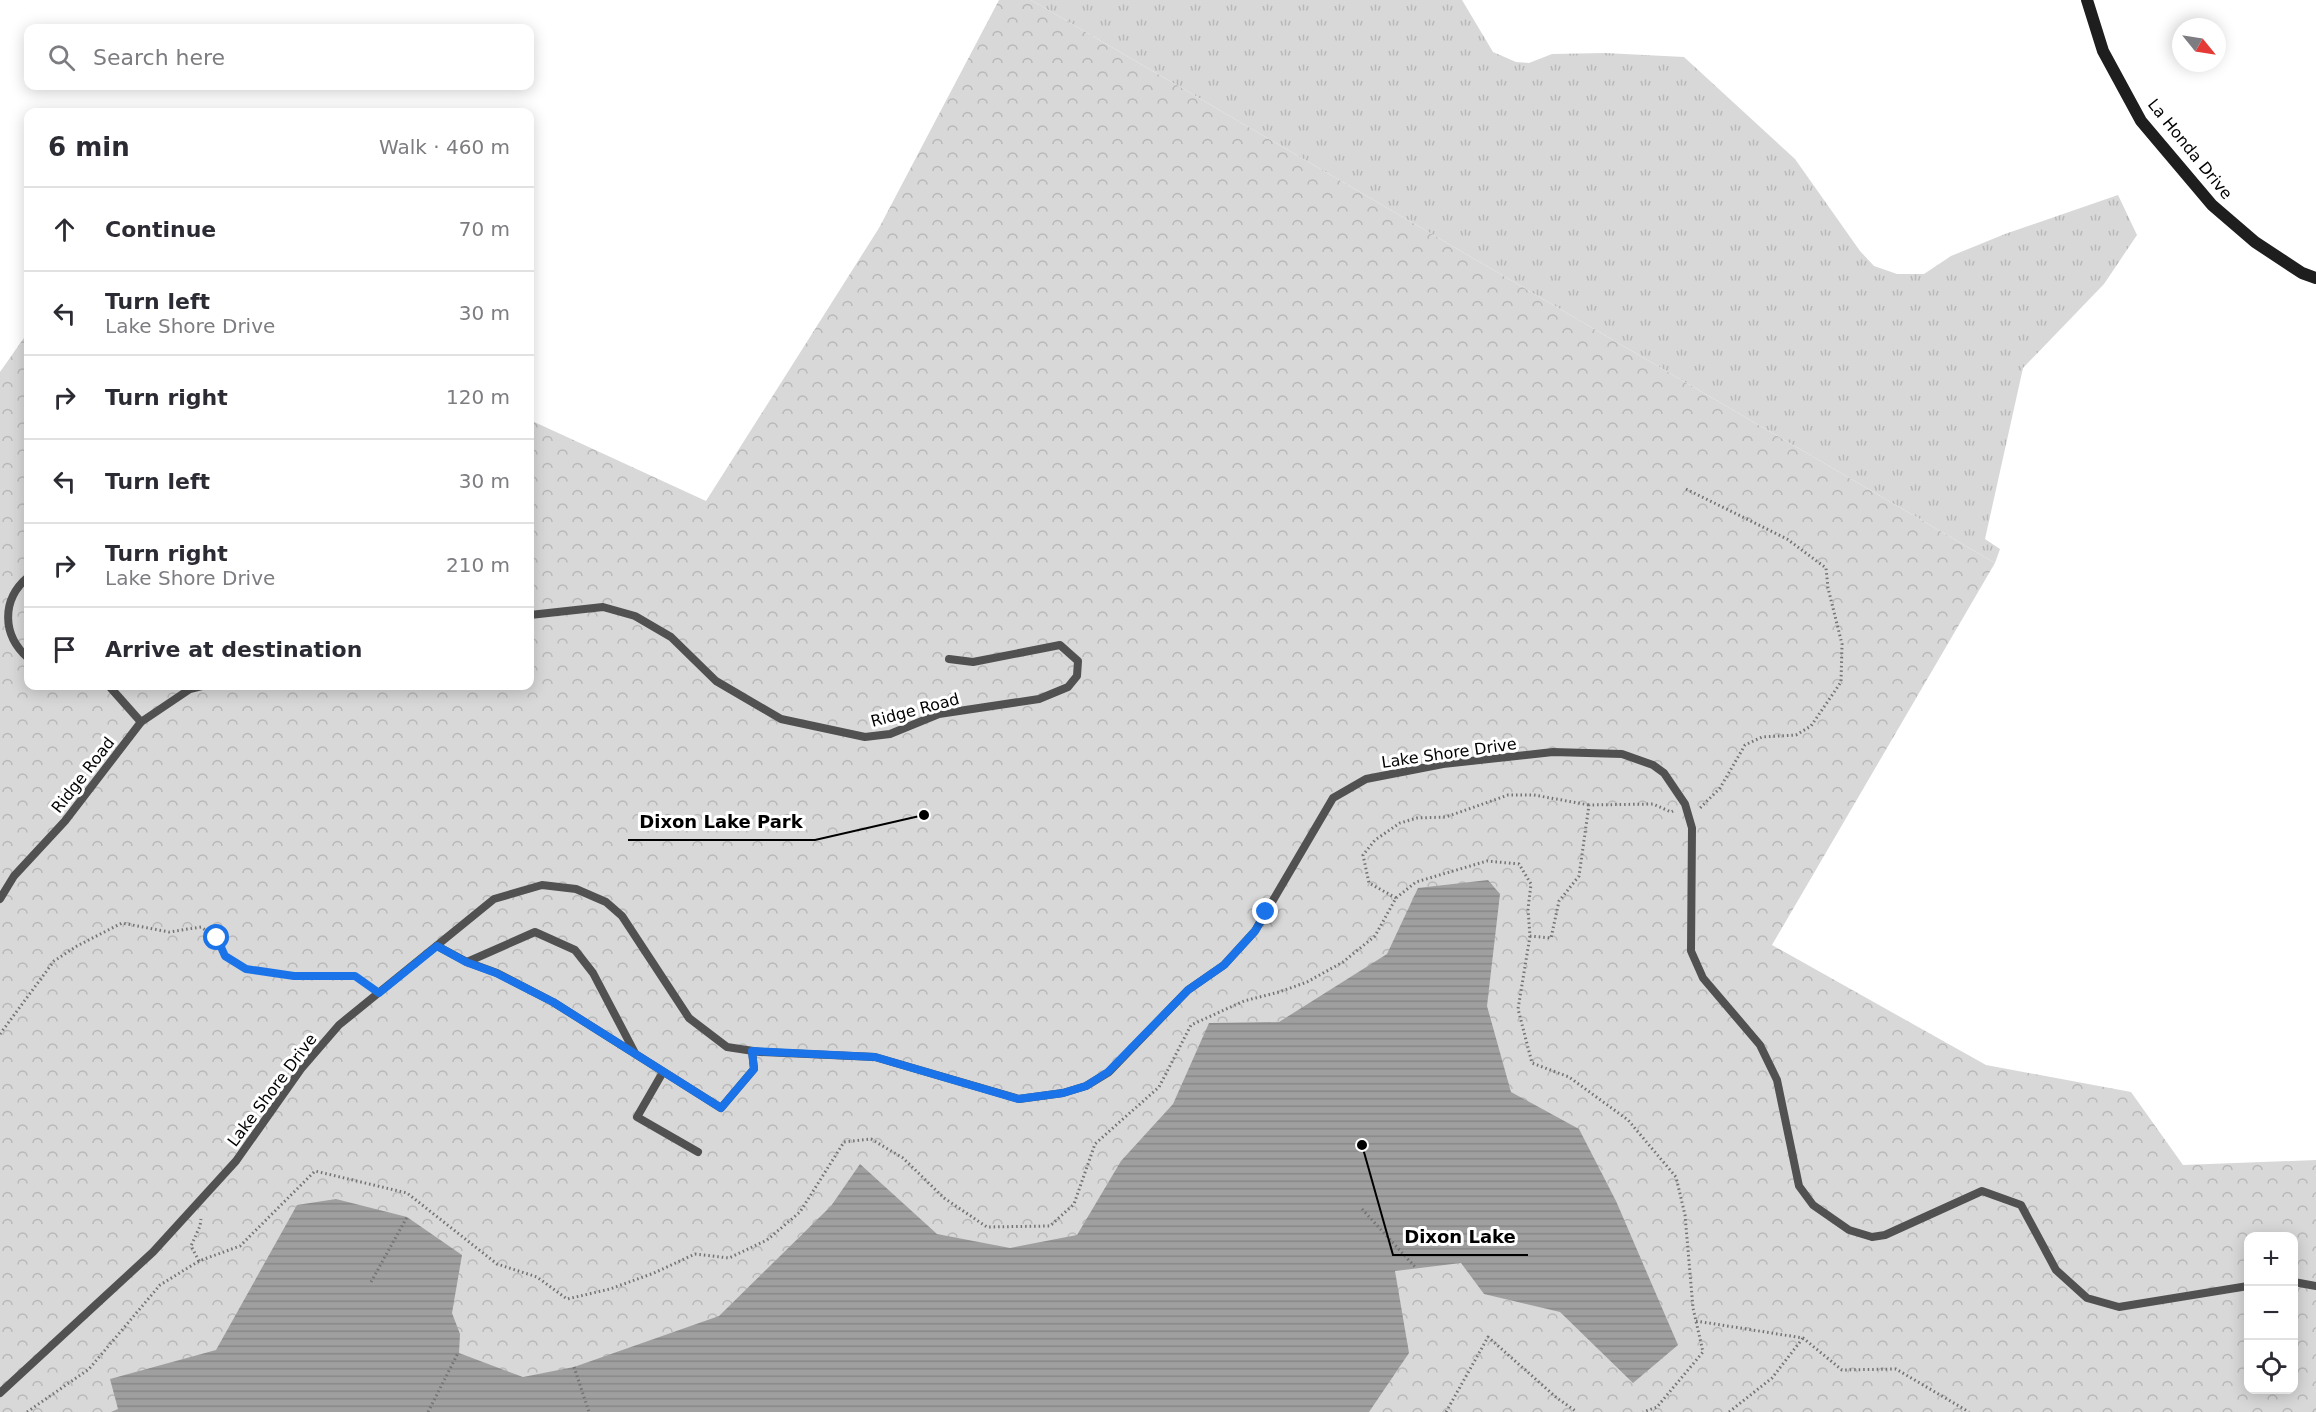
<!DOCTYPE html>
<meta charset="utf-8">
<style>
:root{--surface:#fff;--page:#f7f7f7;--text:#2b2b33;--muted:#7c7c81;--line:#e1e1e2}
body{margin:0;font-family:"DejaVu Sans",sans-serif;background:var(--page);color:var(--text)}
.controls{position:absolute;right:18px;bottom:18px;display:grid;overflow:hidden;border-radius:12px;box-shadow:0 3px 15px #0003}
.controls button{width:54px;height:54px;display:grid;place-items:center;padding:0;border:0;border-bottom:2px solid var(--line);background:var(--surface);color:var(--text);font:30px sans-serif}
.compass{position:absolute;left:2172px;top:18px;width:54px;height:54px;border-radius:50%;background:var(--surface);box-shadow:0 3px 15px #0003;rotate:120deg}
.stop{position:absolute;width:18px;height:18px;margin:-14px;border:4px solid #1a73e8;border-radius:50%;background:#fff}
.stop.end{background:#1a73e8;border-color:#fff;box-shadow:0 2px 6px #0008}
.list{margin:0;padding:0;list-style:none}
h2{display:flex;justify-content:space-between;align-items:center;height:78px;margin:0;padding:0 24px;font-size:26px}
h2 small{font-size:20px;font-weight:400;color:var(--muted)}
.list li{display:grid;grid-template-columns:39px 1fr auto;gap:18px;align-items:center;box-sizing:border-box;height:84px;padding:0 24px;border-top:2px solid var(--line)}
.list b{display:block;font-size:22px;white-space:nowrap}
.list p{margin:0;font-size:20px;white-space:nowrap;color:var(--muted)}
.list em{font-size:20px;font-style:normal;color:var(--muted)}
.icon{flex:none;width:33px;height:33px;fill:none;stroke:currentColor;stroke-width:2;stroke-linecap:round;stroke-linejoin:round}
.map{position:relative;flex:none;width:2316px;height:1412px;overflow:hidden}
.search{position:absolute;background:var(--surface);box-shadow:0 3px 15px #0003;left:24px;top:24px;width:510px;height:66px;display:flex;align-items:center;gap:15px;box-sizing:border-box;padding:0 21px;border-radius:12px;color:var(--muted);font-size:22px}
.panel{position:absolute;background:var(--surface);box-shadow:0 3px 15px #0003;left:24px;top:108px;width:510px;height:582px;border-radius:12px}
.map>svg:first-child{display:block}
.grass{fill:url(#grass-tufts)}
.forest{fill:url(#forest-crowns);fill-rule:evenodd}
.water{fill:url(#water-rules)}
.lines{fill:none;stroke-linecap:round;stroke-linejoin:round}
.path{stroke:#737373;stroke-width:3;stroke-dasharray:1.5 3;stroke-linecap:butt}
.lane{stroke:#515151;stroke-width:8}
.secondary{stroke:#1e1e1e;stroke-width:12}
.route{stroke:#1a73e8;stroke-width:8}
.labels{text-anchor:middle;dominant-baseline:central;stroke-width:6;stroke-linejoin:round;paint-order:stroke}
.street-label{font-size:16px;fill:#000;stroke:#fff}
.leader{fill:none;stroke:#000;stroke-width:2}
.callout-dot{fill:#000;stroke:#fff;stroke-width:2}
.callout-label{font-size:18px;text-anchor:middle;font-weight:bold;fill:#000;stroke:#fff;stroke-width:6;stroke-linejoin:round;paint-order:stroke}
</style>
<div class="map">
<svg width="2316" height="1412" viewBox="0 0 2316 1412">
<defs>
<pattern id="grass-tufts" width="24" height="20" patternUnits="userSpaceOnUse" patternTransform="scale(1.5)"><rect width="24" height="20" fill="#d8d8d8"/><path d="M3 7l-1-3M5 7V3M7 7l1-3M15 17l-1-3M17 17v-4M19 17l1-3" fill="none" stroke="#b8b8b8"/></pattern>
<pattern id="forest-crowns" width="20" height="18" patternUnits="userSpaceOnUse" patternTransform="scale(1.5)"><rect width="20" height="18" fill="#d8d8d8"/><path d="M2 6a3 3 0 1 1 6 0M12 15a3 3 0 1 1 6 0" fill="none" stroke="#b8b8b8"/></pattern>
<pattern id="water-rules" width="6" height="5" patternUnits="userSpaceOnUse" patternTransform="scale(1.5)"><rect width="6" height="5" fill="#9f9f9f"/><path d="M0 2.5h6" fill="none" stroke="#878787"/></pattern>
</defs>
<rect width="100%" height="100%" fill="#fff"/>
<!-- grass -->
<path class="grass" d="M1031,0H1462L1493,52L1516,62L1529,63L1552,54L1605,53L1684,57L1795,159L1860,251L1874,266L1897,274H1924L1951,256L2005,234L2118,195L2137,235L2104,284L2023,368L1985,539L2000,549L1995,563Z"/>
<!-- forest -->
<path class="forest" d="M999,0H1031L1995,563L1772,945L1986,1065L2131,1092L2183,1165L2316,1160V1412H0V372L28,332V686H530V420L706,501L879,228ZM2248,1236H2294V1390H2248Z"/>
<!-- water -->
<path class="water" d="M1488,880L1500,894L1487,1006L1511,1092L1579,1129L1616,1201L1678,1345L1633,1383L1560,1312L1484,1294L1461,1263L1395,1271L1409,1353L1369,1412H111L118,1409L110,1379L216,1350L297,1205L336,1199L407,1217L462,1255L452,1313L460,1334L459,1353L523,1377L574,1367L719,1316L831,1206L860,1164L937,1234L1010,1248L1077,1235L1121,1161L1173,1104L1209,1023L1279,1022L1387,954L1418,888Z"/>
<g class="lines">
<!-- path -->
<g class="path">
<path d="M1686,489L1787,539L1826,568L1828,588L1842,644L1841,682L1811,726L1796,735L1762,737L1745,745L1720,788L1700,808"/>
<path d="M1396,898L1369,883L1363,855L1375,840L1400,823L1417,818L1446,817L1508,795H1534L1589,805"/>
<path d="M1530,936L1518,1009L1532,1063L1569,1077L1628,1120L1676,1177L1685,1215L1693,1308L1703,1352L1657,1407L1643,1412"/>
<path d="M0,1034L54,961L77,946L122,923L169,932L201,927L217,938L225,956L246,969L294,976H355L367,985"/>
<path d="M1362,1209L1416,1268"/>
<path d="M199,1261L191,1246L200,1226L201,1219"/>
<path d="M371,1282L407,1217"/>
<path d="M1696,1321L1803,1338L1842,1370L1896,1369L1969,1412"/>
<path d="M574,1367L589,1412"/>
<path d="M27,1412L89,1369L160,1285L199,1261L240,1246L315,1171L407,1193L497,1264L537,1277L567,1299L610,1289L654,1273L695,1254L729,1258L767,1240L800,1212L844,1142L871,1139L903,1158L944,1198L987,1227L1050,1226L1074,1204L1095,1144L1159,1087L1191,1025L1244,1001L1279,992L1307,982L1343,962L1375,936L1396,898L1416,882L1487,861L1519,864L1531,884L1528,909L1530,936L1551,938L1559,901L1579,876L1589,805L1653,804L1671,812L1673,811"/>
<path d="M428,1412L458,1353"/>
<path d="M1446,1412L1488,1337L1557,1398L1577,1412"/>
<path d="M1729,1412L1772,1378L1803,1338"/>
</g>
<!-- lane -->
<g class="lane">
<path d="M28,577C1,600 2,635 28,658"/>
<path d="M530,615L603,607L635,616L671,637L716,681L781,719L865,737L890,734L939,714L1039,699L1068,687L1077,676L1078,661L1060,645L973,662L949,659"/>
<path d="M109,686L141,722"/>
<path d="M0,899L14,876L65,821L141,722L190,689L202,686"/>
<path d="M437,946L467,962L497,973L553,1002L721,1108L754,1069L752,1051"/>
<path d="M467,962L535,932L575,950L593,973L635,1053"/>
<path d="M663,1072L637,1117L698,1152"/>
<path d="M2294,1282L2316,1286"/>
<path d="M0,1393L153,1252L236,1161L301,1069L339,1025L494,899L542,885L576,889L606,902L622,916L689,1018L727,1047L760,1052L875,1057L1019,1099L1063,1093L1086,1086L1109,1072L1188,990L1224,965L1255,931L1333,798L1366,779L1443,764L1553,752L1622,754L1653,765L1664,773L1685,804L1692,828L1691,951L1703,978L1760,1045L1777,1080L1799,1186L1813,1205L1849,1230L1872,1237L1885,1235L1982,1191L2021,1205L2056,1270L2087,1298L2119,1307L2248,1286"/>
</g>
<!-- secondary -->
<path class="secondary" d="M2087,0L2103,51L2141,121L2212,205L2255,242L2302,273L2316,278"/>
</g>
<g class="lines">
<!-- route -->
<path class="route" d="M217,938L225,956L246,969L294,976H355L379,993L437,946L466,962L496,973L553,1002L721,1108L754,1069L752,1051L875,1057L1018,1099L1063,1093L1086,1086L1108,1072L1188,990L1224,965L1255,931L1266,912"/>
</g>
<g class="labels">
<!-- street labels -->
<g class="street-label">
<text transform="translate(2190 149) rotate(51)">La Honda Drive</text>
<text transform="translate(915 710) rotate(-15)">Ridge Road</text>
<text transform="translate(1449 753) rotate(-8)">Lake Shore Drive</text>
<text transform="translate(83 775) rotate(-52)">Ridge Road</text>
<text transform="translate(272 1090) rotate(-53)">Lake Shore Drive</text>
</g>
</g>
<!-- callouts -->
<path class="leader" d="M924 815L815 840H628M1362 1145L1393 1255H1528"/>
<g class="callout-dot">
<circle cx="924" cy="815" r="6"/>
<circle cx="1362" cy="1145" r="6"/>
</g>
<g class="callout-label">
<text x="721" y="828">Dixon Lake Park</text>
<text x="1460" y="1243">Dixon Lake</text>
</g>
</svg>
<div class="controls">
<button>+</button>
<button>−</button>
<button><svg class="icon" aria-label="locate" viewBox="0 0 24 24"><circle cx="12" cy="12" r="6"/><path d="M12 2v4M12 18v4M2 12h4M18 12h4"/></svg></button>
</div>
<svg class="compass" viewBox="-18 -18 36 36"><path d="M0-13l5 13h-10z" fill="#e53935"/><path d="M0 13l5-13h-10z" fill="#7c7c81"/></svg>
<div class="stop" style="left:217px;top:938px"></div>
<div class="stop end" style="left:1266px;top:912px"></div>
<div class="search"><svg class="icon" aria-label="search" viewBox="0 0 24 24"><circle cx="10" cy="10" r="6"/><path d="M15 15l6 6"/></svg>Search here</div>
<section class="panel">
<h2>6 min<small>Walk · 460 m</small></h2>
<ul class="list">
<li><svg class="icon" aria-label="ahead" viewBox="0 0 24 24"><path d="M12 20V5M6 11l6-6 6 6"/></svg><div><b>Continue</b></div><em>70 m</em></li>
<li><svg class="icon" aria-label="left" viewBox="0 0 24 24"><path d="M17 20v-9H6M10 6l-5 5 5 5"/></svg><div><b>Turn left</b><p>Lake Shore Drive</p></div><em>30 m</em></li>
<li><svg class="icon" aria-label="right" viewBox="0 0 24 24"><path d="M7 20v-9h11M14 6l5 5-5 5"/></svg><div><b>Turn right</b></div><em>120 m</em></li>
<li><svg class="icon" aria-label="left" viewBox="0 0 24 24"><path d="M17 20v-9H6M10 6l-5 5 5 5"/></svg><div><b>Turn left</b></div><em>30 m</em></li>
<li><svg class="icon" aria-label="right" viewBox="0 0 24 24"><path d="M7 20v-9h11M14 6l5 5-5 5"/></svg><div><b>Turn right</b><p>Lake Shore Drive</p></div><em>210 m</em></li>
<li><svg class="icon" aria-label="arrive" viewBox="0 0 24 24"><path d="M6 21V4h12l-3 4 3 4H6"/></svg><div><b>Arrive at destination</b></div></li>
</ul>
</section>
</div>
